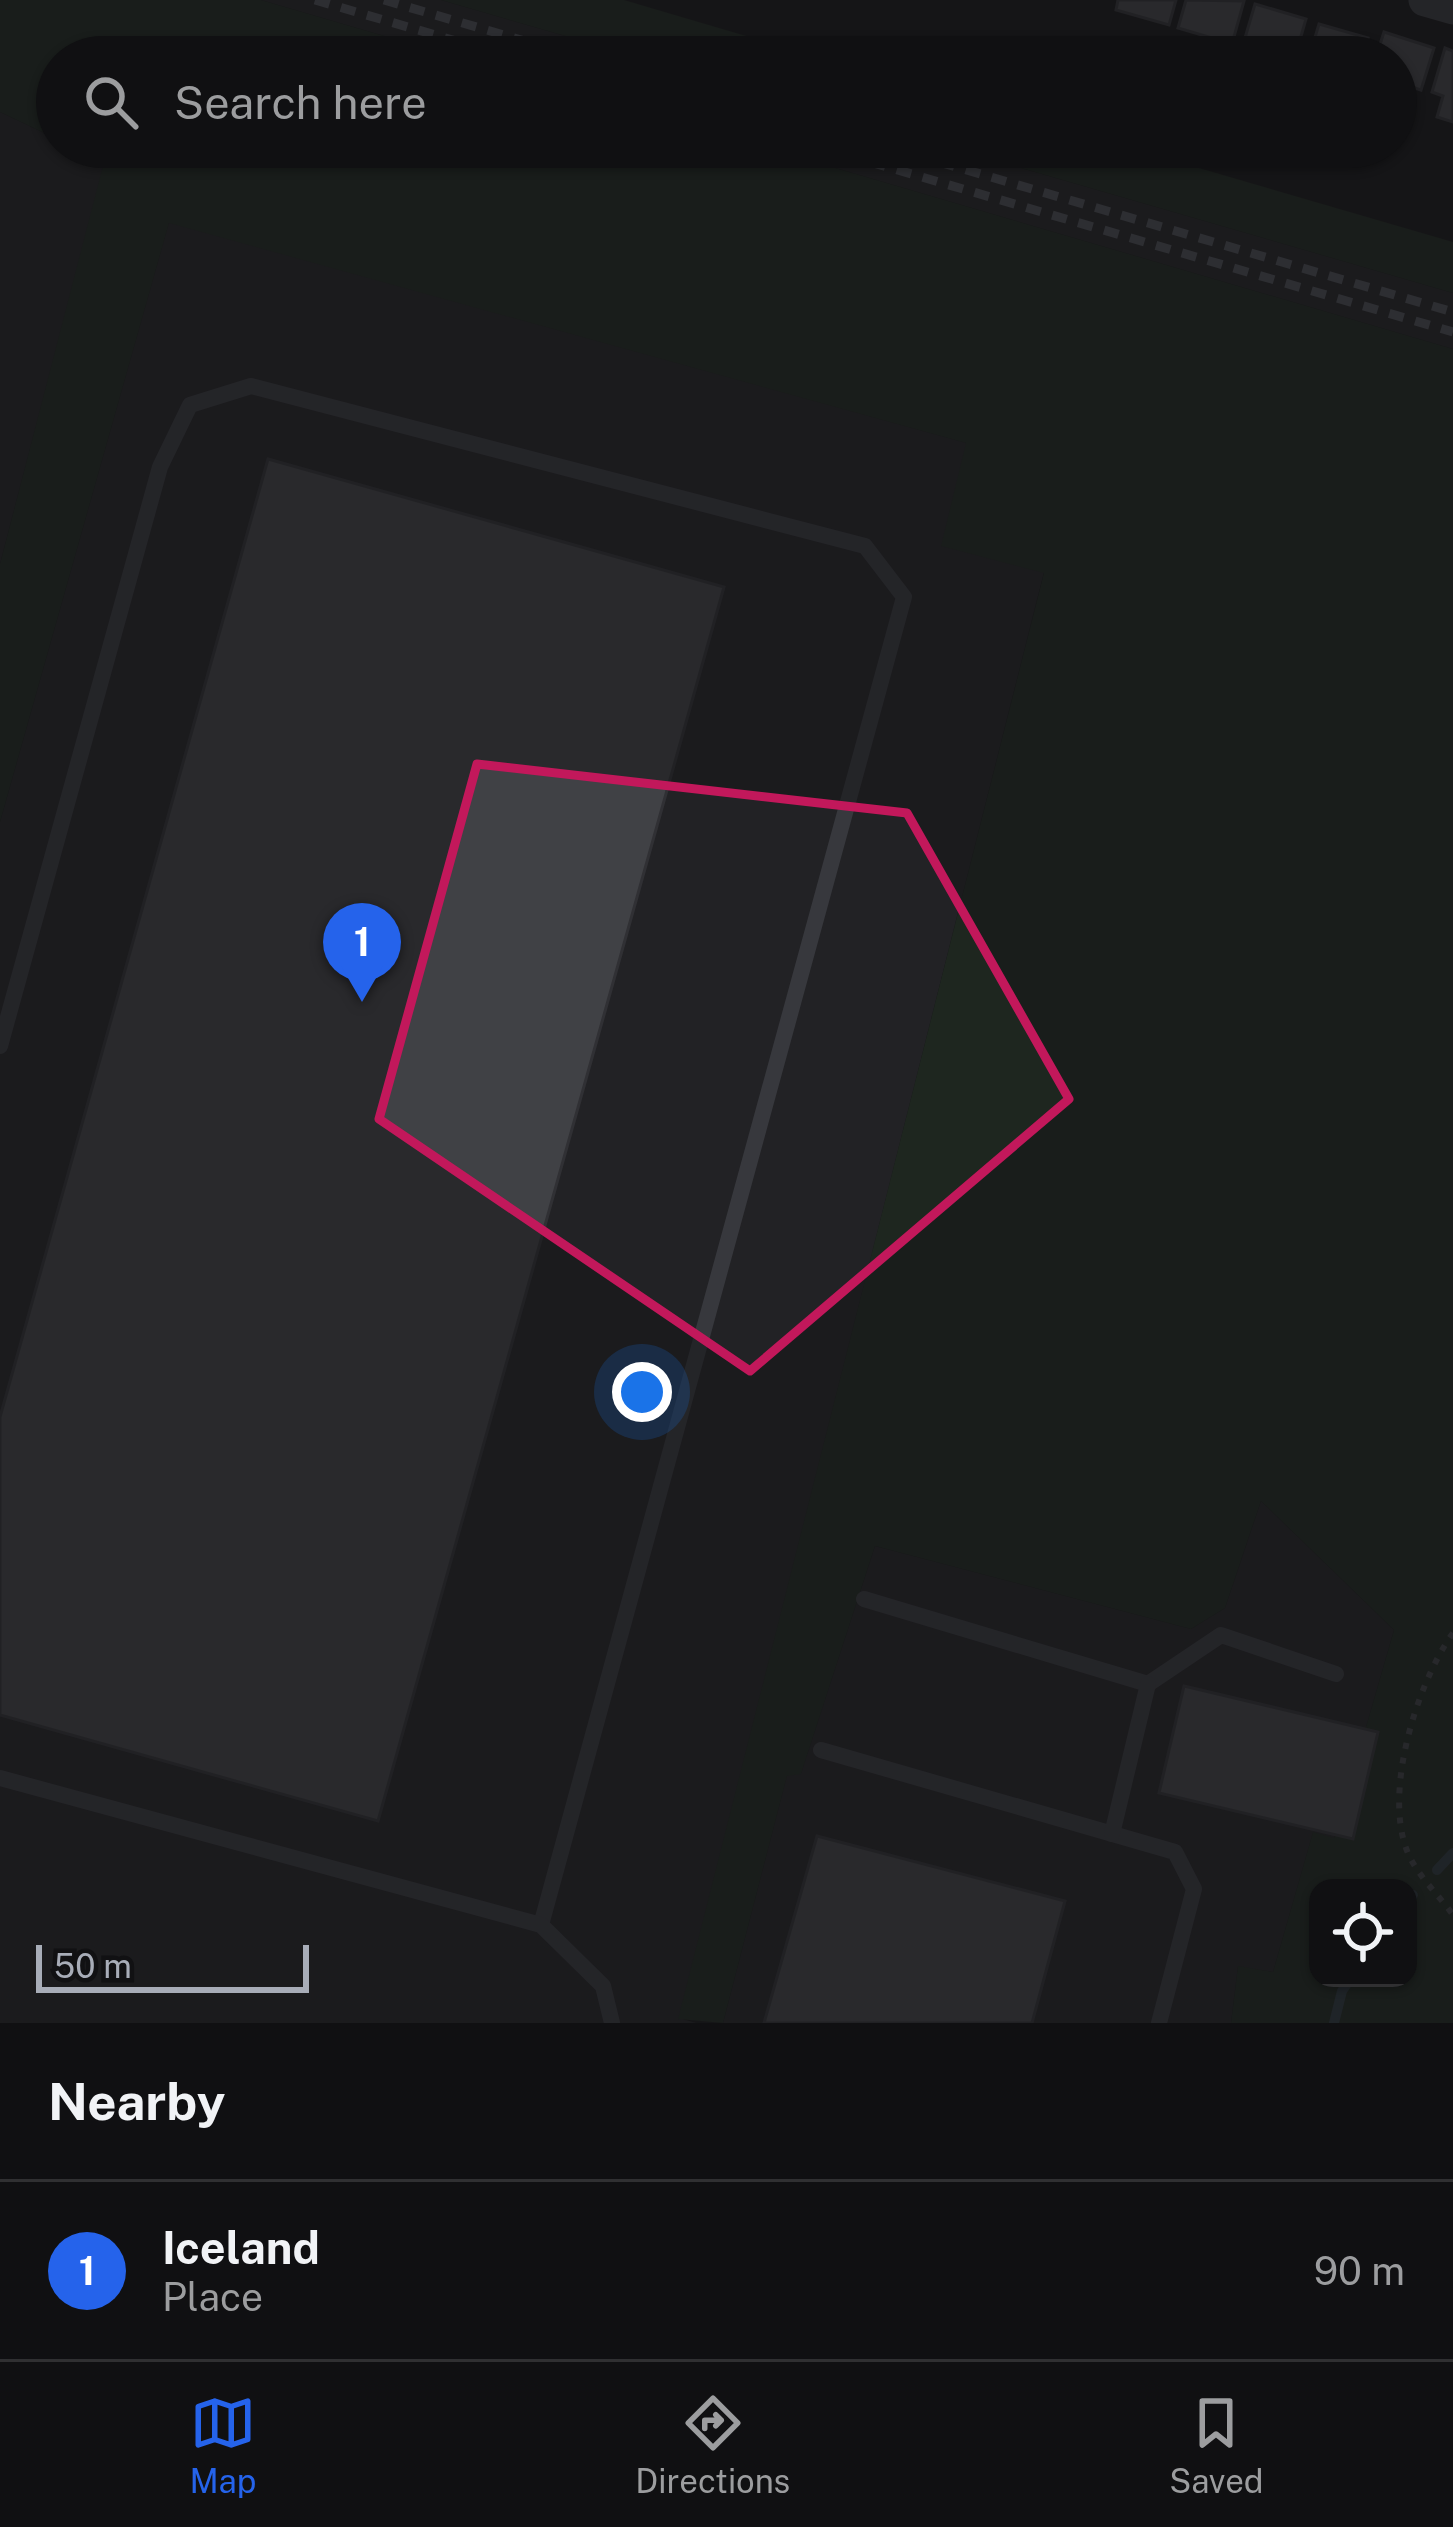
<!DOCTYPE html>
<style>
:root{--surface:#101012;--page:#19191b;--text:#f1f3f6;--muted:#9c9d9f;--line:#303032;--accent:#2563eb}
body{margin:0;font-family:"Public Sans",sans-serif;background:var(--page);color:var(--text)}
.controls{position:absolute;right:36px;bottom:36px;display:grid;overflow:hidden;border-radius:24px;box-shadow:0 3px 9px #0004}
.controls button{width:108px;height:108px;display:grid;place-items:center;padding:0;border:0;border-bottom:3px solid var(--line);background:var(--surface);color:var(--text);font:60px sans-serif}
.scale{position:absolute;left:36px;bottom:30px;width:273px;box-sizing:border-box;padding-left:12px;border:6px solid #a8adb8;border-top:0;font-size:33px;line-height:42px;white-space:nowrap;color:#a8adb8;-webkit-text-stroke:9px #111113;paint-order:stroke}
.you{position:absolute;left:642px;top:1392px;width:42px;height:42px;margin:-30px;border:9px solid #fff;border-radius:50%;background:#1a73e8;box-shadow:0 0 0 18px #1a73e833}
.badge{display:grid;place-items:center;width:78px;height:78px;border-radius:50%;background:var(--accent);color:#fff;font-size:39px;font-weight:700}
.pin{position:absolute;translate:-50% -99px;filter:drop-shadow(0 3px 6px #0008)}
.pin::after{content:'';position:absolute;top:63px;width:42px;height:36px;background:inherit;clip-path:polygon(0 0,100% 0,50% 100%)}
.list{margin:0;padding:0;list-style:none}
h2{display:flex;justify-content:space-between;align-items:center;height:156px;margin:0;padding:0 48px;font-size:51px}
h2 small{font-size:39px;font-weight:400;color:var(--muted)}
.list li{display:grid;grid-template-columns:78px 1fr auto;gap:36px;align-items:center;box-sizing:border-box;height:180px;padding:0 48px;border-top:3px solid var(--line)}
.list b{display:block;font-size:45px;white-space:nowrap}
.list p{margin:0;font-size:39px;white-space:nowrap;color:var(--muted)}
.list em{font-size:39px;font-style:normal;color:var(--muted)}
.icon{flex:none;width:66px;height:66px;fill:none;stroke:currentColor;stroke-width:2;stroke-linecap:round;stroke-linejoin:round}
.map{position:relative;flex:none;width:1453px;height:2023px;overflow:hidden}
.search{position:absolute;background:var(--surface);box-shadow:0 3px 9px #0004;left:36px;right:36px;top:36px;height:132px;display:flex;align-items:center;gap:30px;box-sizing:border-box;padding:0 42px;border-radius:66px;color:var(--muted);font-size:45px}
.sheet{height:336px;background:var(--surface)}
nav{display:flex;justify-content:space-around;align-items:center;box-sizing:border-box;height:168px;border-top:3px solid var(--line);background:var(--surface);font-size:33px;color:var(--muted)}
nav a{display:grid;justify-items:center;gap:6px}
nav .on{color:var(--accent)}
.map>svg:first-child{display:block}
.built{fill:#222225}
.green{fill:#1e261f;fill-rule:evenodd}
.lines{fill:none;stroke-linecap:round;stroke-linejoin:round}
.stream{stroke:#2c353c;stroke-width:10}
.building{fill:#404145;stroke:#303034;stroke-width:3}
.path{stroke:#3d3f44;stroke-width:6;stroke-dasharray:6 9;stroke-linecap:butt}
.service{stroke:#37383d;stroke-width:16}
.minor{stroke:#37383d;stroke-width:33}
.rail{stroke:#4a4c52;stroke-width:9;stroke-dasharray:15 12;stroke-linecap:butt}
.marked{fill:none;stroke:#c2185b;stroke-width:9;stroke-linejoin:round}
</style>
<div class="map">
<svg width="1453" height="2023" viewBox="0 0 1453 2023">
<rect width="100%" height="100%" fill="#161618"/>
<!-- built -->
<g class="built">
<path d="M261,0H441L638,57H456Z"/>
<path d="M0,112L57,139V147H74L105,162L0,564Z"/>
<path d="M764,147H949L1453,293V349Z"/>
<path d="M169,222L967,443L1044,572L679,2018L696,2023H0V822Z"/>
<path d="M1261,1501L1394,1630L1334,1839L1313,1833L1273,1972L1238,1967L1231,2023H723L787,1775L801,1773L875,1546L1191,1629L1225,1608Z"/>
</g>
<!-- green -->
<g class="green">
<path d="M0,0H261L456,57H57V139L0,112Z"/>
<path d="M441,0H624L817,57H638Z"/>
<path d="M74,147H764L1453,349V2023H1231L1238,1966L1273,1972L1313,1832L1334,1838L1394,1630L1261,1501L1225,1608L1191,1629L875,1546L801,1774L787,1776L723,2023L678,2019L1044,573L941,546L966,443L169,223L0,822V564L104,162ZM1318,1888H1408V1978H1318Z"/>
<path d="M949,147H1127L1453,242V293Z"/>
</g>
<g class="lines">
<!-- stream -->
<g class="stream">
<path d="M1437,1870L1453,1853"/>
<path d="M1408,1899L1413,1895"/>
<path d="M1334,2023L1342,1991L1351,1978"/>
</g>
</g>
<!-- building -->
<g class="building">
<path d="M1118,0H1176L1169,25L1116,10Z"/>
<path d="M1186,0L1244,1L1232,44L1178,28Z"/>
<path d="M1255,4L1306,19L1295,57H1275L1242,48Z"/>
<path d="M1319,24L1368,38L1363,57H1309Z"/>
<path d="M1384,32L1434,48L1421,90L1396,82V57H1376Z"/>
<path d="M1445,48L1453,51V122L1437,117L1443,96L1432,92Z"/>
<path d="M268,459L724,587L378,1821L0,1715V1417Z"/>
<path d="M1184,1686L1378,1732L1353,1839L1159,1793Z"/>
<path d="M817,1836L1065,1901L1032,2023H764Z"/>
</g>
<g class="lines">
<!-- path -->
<path class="path" d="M1453,1633C1416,1684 1378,1805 1413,1863C1424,1882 1441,1898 1453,1915"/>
<!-- service -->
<g class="service">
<path d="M0,1046L160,467L190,405L251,386L865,546L904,597L541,1925"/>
<path d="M864,1599L1148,1684L1221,1635L1336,1674"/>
<path d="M821,1750L1175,1852L1194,1889L1159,2023"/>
<path d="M0,1778L541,1925L603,1986L612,2023"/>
<path d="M1112,1834L1148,1684"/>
</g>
<!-- minor -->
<path class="minor" d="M1425,0L1453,8"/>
<!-- rail -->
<g class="rail">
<path d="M315,0L511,57"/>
<path d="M384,0L579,57"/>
<path d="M819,147L1453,332"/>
<path d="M888,147L1453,312"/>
</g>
</g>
<!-- marked area -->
<path d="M0 0H1453V2023H0ZM477,764L907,813L1069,1099L750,1371L379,1119Z" fill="#161618" fill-opacity=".55" fill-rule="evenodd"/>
<path class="marked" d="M477,764L907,813L1069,1099L750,1371L379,1119Z"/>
</svg>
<div class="controls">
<button><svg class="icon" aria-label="locate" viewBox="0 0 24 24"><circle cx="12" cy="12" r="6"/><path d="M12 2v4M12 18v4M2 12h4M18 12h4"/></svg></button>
</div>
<div class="scale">50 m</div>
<div class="you"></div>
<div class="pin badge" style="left:362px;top:1002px">1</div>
<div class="search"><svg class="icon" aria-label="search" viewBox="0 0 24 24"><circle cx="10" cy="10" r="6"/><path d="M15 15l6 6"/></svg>Search here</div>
</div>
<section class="sheet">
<h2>Nearby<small></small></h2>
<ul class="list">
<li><span class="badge">1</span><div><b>Iceland</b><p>Place</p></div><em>90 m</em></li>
</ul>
</section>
<nav>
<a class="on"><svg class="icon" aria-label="map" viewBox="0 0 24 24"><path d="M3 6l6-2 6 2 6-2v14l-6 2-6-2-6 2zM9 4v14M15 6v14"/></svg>Map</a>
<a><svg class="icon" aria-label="directions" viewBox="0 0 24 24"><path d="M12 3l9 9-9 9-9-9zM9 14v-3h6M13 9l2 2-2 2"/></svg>Directions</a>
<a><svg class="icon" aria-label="saved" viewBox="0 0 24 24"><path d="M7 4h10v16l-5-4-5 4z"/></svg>Saved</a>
</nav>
